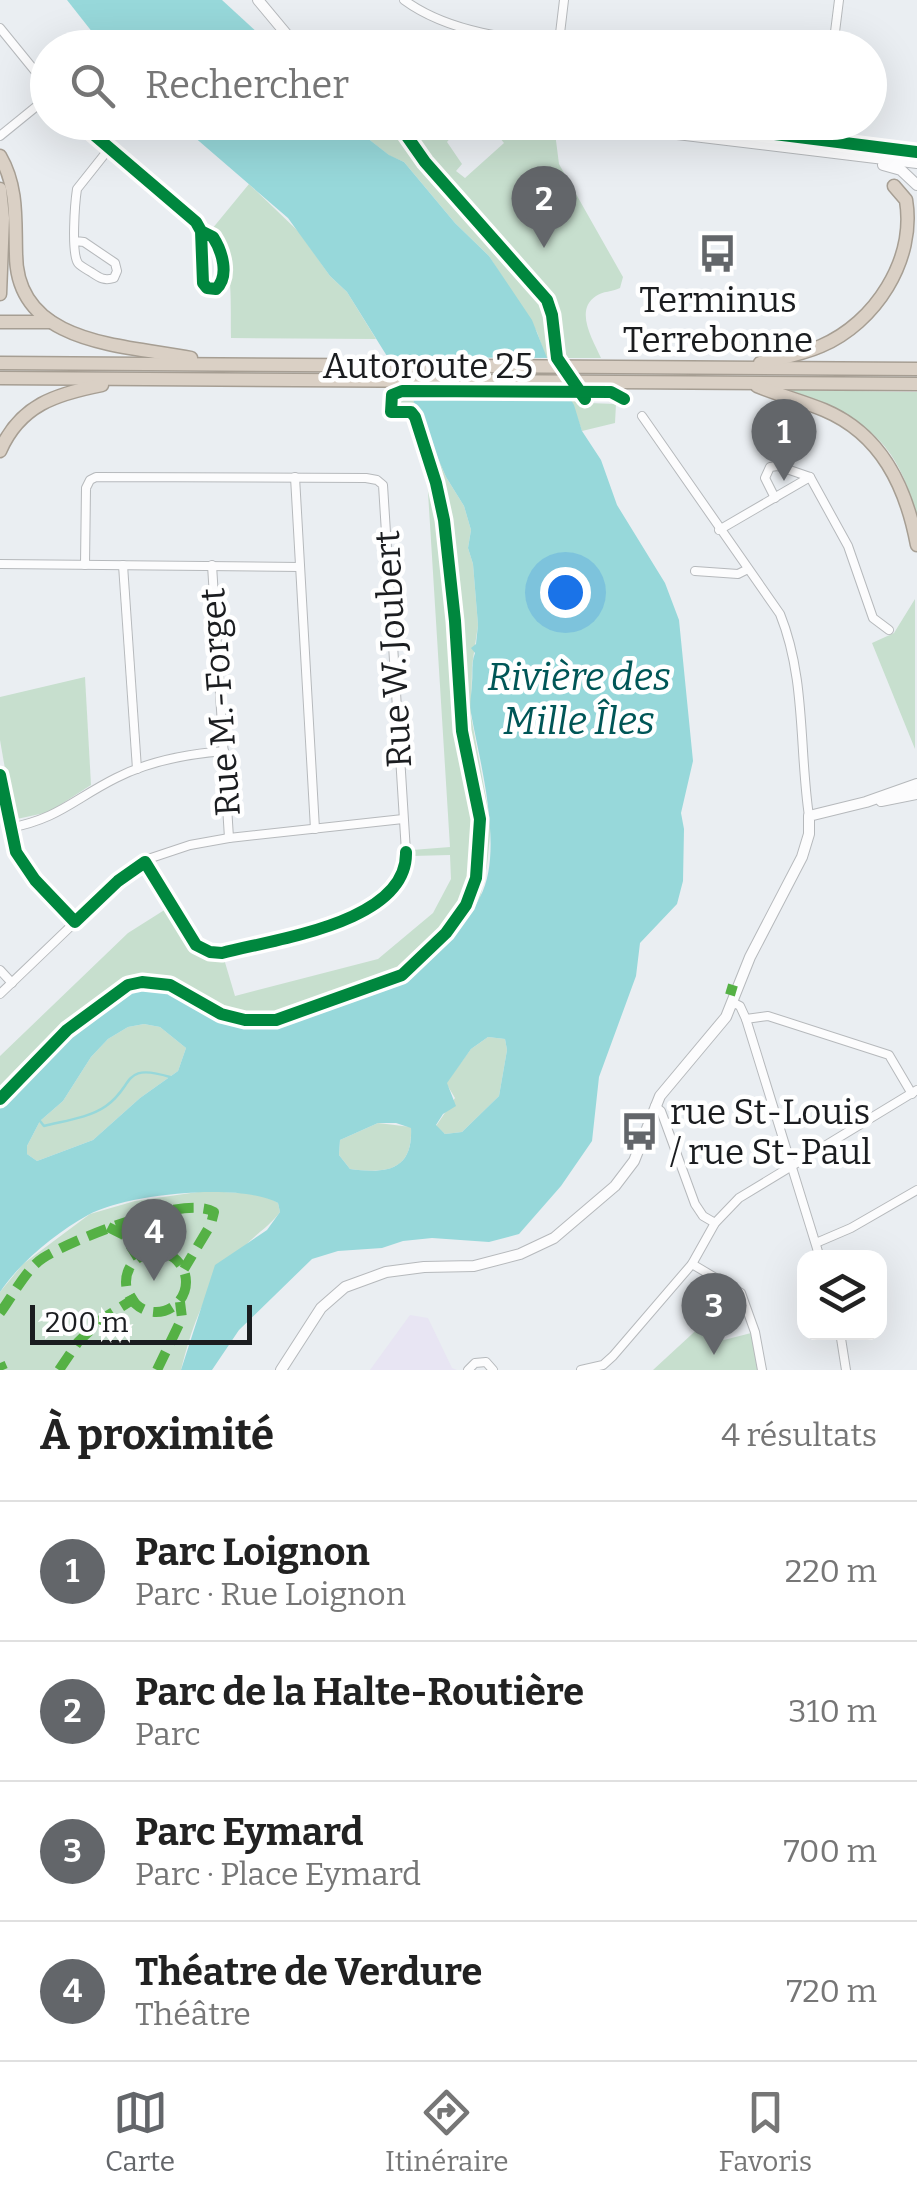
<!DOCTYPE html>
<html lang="fr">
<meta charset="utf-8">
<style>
:root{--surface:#fff;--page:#f6f6f6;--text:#222;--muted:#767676;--line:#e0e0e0;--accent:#63666a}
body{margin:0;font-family:Bitter,serif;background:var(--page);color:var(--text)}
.controls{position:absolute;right:30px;bottom:30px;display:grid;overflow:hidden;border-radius:20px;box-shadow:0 10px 40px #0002}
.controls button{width:90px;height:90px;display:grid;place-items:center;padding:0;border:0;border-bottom:2px solid var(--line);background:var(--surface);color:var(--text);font:50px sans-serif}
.scale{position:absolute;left:30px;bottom:25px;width:222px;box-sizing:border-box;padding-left:10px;border:5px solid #1b1d20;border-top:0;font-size:28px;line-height:35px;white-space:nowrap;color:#1b1d20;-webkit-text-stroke:8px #fff;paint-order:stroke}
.you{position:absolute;left:565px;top:592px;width:35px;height:35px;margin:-25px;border:8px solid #fff;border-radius:50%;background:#1a73e8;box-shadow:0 0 0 15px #1a73e833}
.badge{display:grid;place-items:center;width:65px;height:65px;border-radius:50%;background:var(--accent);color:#fff;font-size:32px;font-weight:700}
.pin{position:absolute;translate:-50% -82px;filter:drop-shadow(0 2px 5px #0008)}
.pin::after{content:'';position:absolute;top:52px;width:35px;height:30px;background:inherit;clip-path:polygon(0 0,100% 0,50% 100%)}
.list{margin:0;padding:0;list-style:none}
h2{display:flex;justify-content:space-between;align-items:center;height:130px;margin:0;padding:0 40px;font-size:42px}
h2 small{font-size:32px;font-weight:400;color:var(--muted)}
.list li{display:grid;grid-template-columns:65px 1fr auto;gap:30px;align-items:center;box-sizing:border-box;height:140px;padding:0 40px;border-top:2px solid var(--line)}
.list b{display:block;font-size:38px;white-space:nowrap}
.list p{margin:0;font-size:32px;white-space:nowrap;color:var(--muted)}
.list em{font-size:32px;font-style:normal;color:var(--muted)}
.icon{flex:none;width:55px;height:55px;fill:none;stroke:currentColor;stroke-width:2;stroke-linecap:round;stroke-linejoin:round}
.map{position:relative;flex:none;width:917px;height:1370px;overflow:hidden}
.search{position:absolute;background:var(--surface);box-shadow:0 10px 40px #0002;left:30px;right:30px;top:30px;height:110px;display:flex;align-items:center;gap:25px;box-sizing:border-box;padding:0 35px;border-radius:55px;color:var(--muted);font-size:38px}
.sheet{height:690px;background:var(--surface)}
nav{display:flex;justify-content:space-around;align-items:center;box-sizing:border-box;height:140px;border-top:2px solid var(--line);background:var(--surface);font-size:28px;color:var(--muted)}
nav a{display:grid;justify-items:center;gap:5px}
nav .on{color:var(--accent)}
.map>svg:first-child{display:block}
.education{fill:#e8e5f3}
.green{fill:#c7dfce}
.water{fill:#97d8da;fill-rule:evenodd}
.pier{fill:#eaeef2}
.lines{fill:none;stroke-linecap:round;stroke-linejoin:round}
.stream{stroke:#97d8da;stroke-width:2.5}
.street-casing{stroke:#b6b9bc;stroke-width:10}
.secondary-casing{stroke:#b6b9bc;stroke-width:12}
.highway-casing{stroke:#a69e93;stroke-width:15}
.street{stroke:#fcfcfd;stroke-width:8}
.secondary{stroke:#fcfcfd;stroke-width:10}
.highway{stroke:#dad0c5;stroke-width:12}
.quiet{stroke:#55b145;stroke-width:10;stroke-dasharray:20 10;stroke-linecap:butt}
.cycleway-casing{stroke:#fff;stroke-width:19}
.cycleway{stroke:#00873e;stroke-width:12}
.labels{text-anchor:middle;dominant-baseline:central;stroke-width:9;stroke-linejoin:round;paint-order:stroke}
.poi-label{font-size:35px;fill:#1b1d20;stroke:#fff}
.street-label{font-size:35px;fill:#1b1d20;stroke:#fff}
.water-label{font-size:38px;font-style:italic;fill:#005657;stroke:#fff}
</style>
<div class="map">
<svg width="917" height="1370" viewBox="0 0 917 1370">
<rect width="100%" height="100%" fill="#eaeef2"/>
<!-- education -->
<path class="education" d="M410,1315L428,1318L452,1368L457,1370H370Z"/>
<!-- green -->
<g class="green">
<path d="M348,123H477L471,131L462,124L447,142L462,164L456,171L465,178L504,143L488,123L554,125L559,164L623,277L620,288C612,292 603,291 596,296C574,310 593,340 601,358H546L537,332L489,256L455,223L404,162L390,156Z"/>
<path d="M249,184L299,232L330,276L347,292L376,339L231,338C230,306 235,252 212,229Z"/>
<path d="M789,390L917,392V517C896,436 863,419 789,390Z"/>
<path d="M399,393H410L446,477L464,506L471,530L468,548L473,564L478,625L472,666L471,716L491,825L487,866L480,898L452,934L414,973L377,993L284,1022L260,1025L227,1024L163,988H139L99,1010L70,1031L0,1104V1056L128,933L166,909C181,933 192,962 224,959L235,996L378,959L433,913L451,879L450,855L412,856V850L450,847L427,476L426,455L412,409H392L395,398L402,399Z"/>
<path d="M569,394H577L589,403L616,404L615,423L582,431Z"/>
<path d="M915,599V749L872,643L894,633Z"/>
<path d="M85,677L91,785L49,812L17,819L13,815L0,740V697Z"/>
<path d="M144,1024L160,1027L186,1048L178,1071L140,1098L93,1140L37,1161L27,1154V1146L40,1121L63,1101L91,1057L108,1039L128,1027Z"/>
<path d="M488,1037L505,1039L507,1050L499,1096L462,1132L445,1134L436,1126L455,1098L446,1083L471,1049Z"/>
<path d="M378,1123L411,1127C413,1170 388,1174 350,1169L339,1155L340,1140Z"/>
<path d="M205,1191L262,1194L278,1203L280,1212C269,1227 253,1236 241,1250C205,1290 194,1319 181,1370H0V1292L23,1264L90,1214L135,1201Z"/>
<path d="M704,1323L724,1340L755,1332L762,1370H653Z"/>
</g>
<!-- water -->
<g class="water">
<path d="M67,0H222L273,47H104Z"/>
<path d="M178,123H348L389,155L404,162L455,223L489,256L532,320L547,358L574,405L582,431L601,460L617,505L665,583L679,620L693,761L681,813L684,829L683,881L677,904L640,943L636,976L599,1077L592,1141L561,1186L519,1234L489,1242L432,1238L403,1241L382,1248L338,1251L312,1259L239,1330L212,1370H181L215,1265L267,1230L280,1212L278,1203C240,1182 126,1194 88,1215C56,1233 20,1262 0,1292V1104C33,1072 93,996 139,988C181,982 194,1016 228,1024C267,1033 384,997 415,972C438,954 466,924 480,897C505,851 479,759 471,713C469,703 472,692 472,683C473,673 471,663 475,653L471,648L476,644L478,625L473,564L468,548L471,530L464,506L446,477L410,393L347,292L330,276L288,218ZM144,1024L160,1027L186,1048L178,1071L140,1098L93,1140L37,1161L27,1154V1146L40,1121L63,1101L91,1057L108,1039L128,1027ZM488,1037L505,1039L507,1050L499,1096L462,1132L445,1134L436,1125L443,1114L456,1106L447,1083L471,1049ZM378,1123H396L411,1128C413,1170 387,1174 350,1169L339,1155L340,1140Z"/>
</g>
<!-- pier -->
<path class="pier" d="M381,357L552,358L574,394L403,393Z"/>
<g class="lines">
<!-- stream -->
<path class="stream" d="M40,1121L44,1126C63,1121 89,1118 106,1106C135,1086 121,1062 170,1077"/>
<defs>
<g id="street">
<path d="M404,0C460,41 540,40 607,48"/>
<path d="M0,28L48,87"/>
<path d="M559,42L564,0"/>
<path d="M833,48L839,0"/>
<path d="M79,122L196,222L201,231L213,237C222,251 230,276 216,289L207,288L203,283L201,231"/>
<path d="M0,136L48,97"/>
<path d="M75,241L84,242L115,263L117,271L114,278C104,281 100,278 91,272C89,271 79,265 78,263C71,253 75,202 77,189L108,150"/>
<path d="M642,416L780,614C806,678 799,749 809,816"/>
<path d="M295,477L315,829"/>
<path d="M775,498L765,478L770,467L778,466L810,477"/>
<path d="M719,530L810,477L848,546L873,618L889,630"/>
<path d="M0,564L300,567"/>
<path d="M85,565L86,488L90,480L96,477L366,478L377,480L383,485L406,852C408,912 326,926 281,937C259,943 235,953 212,953L200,948L192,940L145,862"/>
<path d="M123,565L137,769"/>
<path d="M212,565L229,838"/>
<path d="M695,571L738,574L748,569"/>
<path d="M0,775L16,852L35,880L75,922"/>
<path d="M9,828C58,819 74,799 116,778C149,761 187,754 224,751"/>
<path d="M0,970L12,983"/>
<path d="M0,994L118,881L151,858L190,845L229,838L403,819"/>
<path d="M732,1002L740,1006L746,1019L820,1258"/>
<path d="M746,1019L768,1016L889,1055L912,1094"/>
<path d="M655,1106L661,1111L695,1204L703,1216L715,1223"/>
<path d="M816,1243L851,1228L917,1190"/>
<path d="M692,1264L741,1293L755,1332L762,1370"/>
<path d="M840,1332L846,1370"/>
<path d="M468,1370L475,1363L486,1362L493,1370"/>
<path d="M581,1370L603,1365L613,1356L692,1264L715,1223L739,1198L917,1090"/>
</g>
<g id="secondary">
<path d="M258,0L298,48"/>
<path d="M577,122L917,163"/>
<path d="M679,122L917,152"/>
<path d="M883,165L901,170L917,185"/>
<path d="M881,801L917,794"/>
<path d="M281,1370L321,1308L345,1287L386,1272L424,1267L474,1266L520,1254L554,1238L615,1186L634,1161L660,1096L726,1017L750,957L802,857L809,834V816L866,802L917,784"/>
</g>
<g id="highway">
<path d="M0,156C18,187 15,219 16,254C16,346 126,345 191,358"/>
<path d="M0,189L3,218L0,294"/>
<path d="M0,322H51"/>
<path d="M0,363L917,369"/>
<path d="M760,363C780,358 801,355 821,346C875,323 916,260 906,200L894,186"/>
<path d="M0,378L917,384"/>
<path d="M757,386C779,395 802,401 824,410C881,434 906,486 917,545"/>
<path d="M0,451C20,405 56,394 102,385"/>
</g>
</defs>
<!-- street casing -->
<use href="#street" class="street-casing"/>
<!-- secondary casing -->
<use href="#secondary" class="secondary-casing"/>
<!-- highway casing -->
<use href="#highway" class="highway-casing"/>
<!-- street -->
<use href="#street" class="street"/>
<!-- secondary -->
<use href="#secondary" class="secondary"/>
<!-- highway -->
<use href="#highway" class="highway"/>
<!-- quiet -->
<g class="quiet">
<path d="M730,995L733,985"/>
<path d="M108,1227L124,1235L138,1258"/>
<circle cx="156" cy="1282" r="30"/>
<path d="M0,1313C12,1297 26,1269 43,1258C73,1239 185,1194 214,1212L211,1224L184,1269"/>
<path d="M0,1363L3,1370"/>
<path d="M59,1370L78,1342L102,1319L137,1297"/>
<path d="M157,1370L182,1318L180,1302"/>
</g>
<defs>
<g id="cycleway">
<path d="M79,122L196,222L201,231L213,237C222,251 230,276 216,289L207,288L203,283L201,231"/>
<path d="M397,122L425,162L547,300L552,315L557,358L585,399"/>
<path d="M679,122L917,152"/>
<path d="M0,775L16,852L35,880L75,922L118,881L145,862L196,945L210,952L222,953C274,939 408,923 406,852"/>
<path d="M0,1099L67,1030L128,985L142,982L170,985L221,1014L245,1020H276L402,975L446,933L466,905L476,878L480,819L462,731L455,621L444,520L436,483L415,417L411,412H391L392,395L402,391L611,392L624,399"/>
</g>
</defs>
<!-- cycleway casing -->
<use href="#cycleway" class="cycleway-casing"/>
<!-- cycleway -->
<use href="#cycleway" class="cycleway"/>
</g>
<!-- icons -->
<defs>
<symbol id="bus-bare" viewBox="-9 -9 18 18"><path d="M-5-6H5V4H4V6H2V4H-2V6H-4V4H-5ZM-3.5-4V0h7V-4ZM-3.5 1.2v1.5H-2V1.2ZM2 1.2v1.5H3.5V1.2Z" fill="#63666a" stroke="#fff" stroke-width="2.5" paint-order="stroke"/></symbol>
</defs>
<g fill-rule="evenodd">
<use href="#bus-bare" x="690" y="226" width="55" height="55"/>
<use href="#bus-bare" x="612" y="1104" width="55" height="55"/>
</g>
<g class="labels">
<!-- poi labels -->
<g class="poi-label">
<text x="718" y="300">Terminus<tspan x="718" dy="40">Terrebonne</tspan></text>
<text x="670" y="1112" text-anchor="start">rue St-Louis<tspan x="670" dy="40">/ rue St-Paul</tspan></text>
</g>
<!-- street labels -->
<g class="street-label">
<text x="428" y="366">Autoroute 25</text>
<text transform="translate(393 649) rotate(-93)">Rue W. Joubert</text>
<text transform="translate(220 702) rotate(-94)">Rue M.-Forget</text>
</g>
<!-- water labels -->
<g class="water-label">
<text x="579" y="677">Rivière des<tspan x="579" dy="44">Mille Îles</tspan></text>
</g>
</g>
</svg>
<div class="controls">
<button><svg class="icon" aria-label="layers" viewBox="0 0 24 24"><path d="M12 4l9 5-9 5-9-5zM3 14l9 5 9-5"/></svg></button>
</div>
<div class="scale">200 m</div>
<div class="you"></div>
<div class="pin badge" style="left:784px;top:481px">1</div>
<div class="pin badge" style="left:544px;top:248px">2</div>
<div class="pin badge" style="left:714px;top:1355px">3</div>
<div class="pin badge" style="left:154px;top:1281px">4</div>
<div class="search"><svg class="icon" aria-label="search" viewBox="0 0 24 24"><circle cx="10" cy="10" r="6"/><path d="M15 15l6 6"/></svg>Rechercher</div>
</div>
<section class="sheet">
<h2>À proximité<small>4 résultats</small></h2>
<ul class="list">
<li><span class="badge">1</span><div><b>Parc Loignon</b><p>Parc · Rue Loignon</p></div><em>220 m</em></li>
<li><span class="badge">2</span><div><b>Parc de la Halte-Routière</b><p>Parc</p></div><em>310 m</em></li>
<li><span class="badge">3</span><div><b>Parc Eymard</b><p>Parc · Place Eymard</p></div><em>700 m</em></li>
<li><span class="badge">4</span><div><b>Théatre de Verdure</b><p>Théâtre</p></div><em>720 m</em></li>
</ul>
</section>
<nav>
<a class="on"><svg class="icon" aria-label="map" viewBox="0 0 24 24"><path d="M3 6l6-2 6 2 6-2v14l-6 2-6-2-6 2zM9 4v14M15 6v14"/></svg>Carte</a>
<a><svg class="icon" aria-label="directions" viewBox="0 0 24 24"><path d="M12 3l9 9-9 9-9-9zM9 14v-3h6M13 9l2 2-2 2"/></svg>Itinéraire</a>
<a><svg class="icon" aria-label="saved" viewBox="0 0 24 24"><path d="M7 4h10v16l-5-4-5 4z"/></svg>Favoris</a>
</nav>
